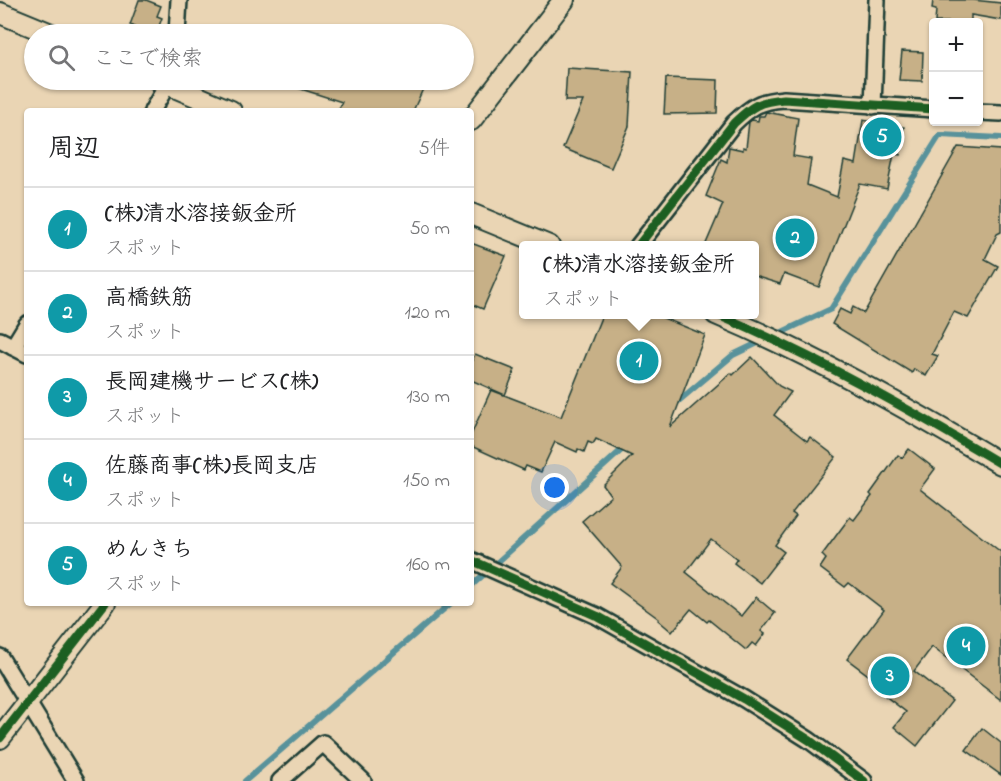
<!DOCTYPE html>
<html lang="ja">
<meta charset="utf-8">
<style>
:root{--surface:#fff;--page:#f6f6f6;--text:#202124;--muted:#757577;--line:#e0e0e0;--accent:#1a73e8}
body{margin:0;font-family:"Indie Flower","Klee One",sans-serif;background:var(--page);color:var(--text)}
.controls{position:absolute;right:18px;top:18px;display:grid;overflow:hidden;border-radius:6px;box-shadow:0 2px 4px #0004}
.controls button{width:54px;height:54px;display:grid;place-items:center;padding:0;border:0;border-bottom:2px solid var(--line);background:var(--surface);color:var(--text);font:30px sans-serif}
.you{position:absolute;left:555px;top:488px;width:21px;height:21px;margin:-15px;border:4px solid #fff;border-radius:50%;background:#1a73e8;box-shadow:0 0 0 9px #1a73e833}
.badge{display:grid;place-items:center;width:39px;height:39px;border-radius:50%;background:var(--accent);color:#fff;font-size:20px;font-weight:700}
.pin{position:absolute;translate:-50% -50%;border:3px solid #fff;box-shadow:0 2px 6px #0006}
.popup{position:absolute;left:519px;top:241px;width:240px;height:78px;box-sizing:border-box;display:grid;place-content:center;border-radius:6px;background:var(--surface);filter:drop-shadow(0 2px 4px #0005);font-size:20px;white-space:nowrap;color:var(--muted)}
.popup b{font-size:22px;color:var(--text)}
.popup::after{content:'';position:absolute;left:50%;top:100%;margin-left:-12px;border:12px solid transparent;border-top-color:var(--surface)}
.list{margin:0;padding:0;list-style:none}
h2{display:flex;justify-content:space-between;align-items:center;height:78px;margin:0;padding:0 24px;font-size:26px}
h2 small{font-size:20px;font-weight:400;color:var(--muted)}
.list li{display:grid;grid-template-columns:39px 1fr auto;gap:18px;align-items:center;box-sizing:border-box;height:84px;padding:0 24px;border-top:2px solid var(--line)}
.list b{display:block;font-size:22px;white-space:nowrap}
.list p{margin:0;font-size:20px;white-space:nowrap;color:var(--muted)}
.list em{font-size:20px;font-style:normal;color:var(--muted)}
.icon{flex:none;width:33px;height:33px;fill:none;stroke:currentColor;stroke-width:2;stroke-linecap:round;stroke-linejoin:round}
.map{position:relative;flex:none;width:1001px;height:781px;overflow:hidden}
.search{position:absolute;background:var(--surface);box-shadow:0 2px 4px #0004;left:24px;top:24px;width:450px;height:66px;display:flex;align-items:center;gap:15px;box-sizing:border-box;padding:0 21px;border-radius:33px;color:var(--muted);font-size:22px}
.panel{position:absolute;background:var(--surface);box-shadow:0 2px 4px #0004;left:24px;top:108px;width:450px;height:498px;border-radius:6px}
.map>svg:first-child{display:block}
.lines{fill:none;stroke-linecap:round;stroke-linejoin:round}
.stream{stroke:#59929b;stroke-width:6}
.building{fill:#c7b087;stroke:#1f3d34;stroke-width:1.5}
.minor-casing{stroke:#1f3d34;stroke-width:20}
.tertiary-casing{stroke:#1f3d34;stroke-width:24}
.minor{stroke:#ead5b4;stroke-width:15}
.tertiary{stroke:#ead5b4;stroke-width:20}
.cycleway-casing{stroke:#ead5b4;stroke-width:13}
.cycleway{stroke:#1b5e20;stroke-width:9}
</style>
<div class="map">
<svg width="1001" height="781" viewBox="0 0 1001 781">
<rect width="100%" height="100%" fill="#ead5b4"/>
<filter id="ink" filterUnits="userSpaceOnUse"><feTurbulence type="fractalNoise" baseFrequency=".0167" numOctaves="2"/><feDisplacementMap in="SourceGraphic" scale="12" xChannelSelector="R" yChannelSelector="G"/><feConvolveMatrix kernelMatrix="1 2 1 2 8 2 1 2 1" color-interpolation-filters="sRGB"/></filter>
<g filter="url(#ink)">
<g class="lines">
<!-- stream -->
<g class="stream">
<path d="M776,335L831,309L940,135L1001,138"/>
<path d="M675,404L733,355L764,340"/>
<path d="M471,586L626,446"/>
<path d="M245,781L451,603"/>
</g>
</g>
<!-- building -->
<g class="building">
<path d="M139,0H146L161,6L157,16L162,18L156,34L130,25Z"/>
<path d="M933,0H973L1001,3V20L971,15V22H935L936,10L932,9Z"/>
<path d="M902,51L923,52L922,81L899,80Z"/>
<path d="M567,68L632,72L629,126L611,168L563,148L583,101H565Z"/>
<path d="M666,78L718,80L717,113L664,114Z"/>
<path d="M283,80H427L413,111H338L342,102L282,83Z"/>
<path d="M766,112L798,118L793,156L811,159L807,185L837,197L844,161L856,164L863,120L904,127L900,155L894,154L887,189L860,184L819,287L784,274L780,284L754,276V246H705L723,204L706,196L721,159L727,162L729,147L743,150V147L746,148L749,122L752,120L758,121L759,116H764Z"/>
<path d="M958,147L1001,150V232L997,234L985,259L998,266L968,318L954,312L932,354L938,356L926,376L914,369L912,373L832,324L840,309L850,314L853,307L864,313Z"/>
<path d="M471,243L506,256L483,309L471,304Z"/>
<path d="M602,315H656L705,335L670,427L731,373L733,375L752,357L779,386L791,392L774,415L807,441L810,437L836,457L792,513L796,516L775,545L784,552L760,583L734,563L737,559L711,539L686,572L741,616L756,597L775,613L761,631L765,634L756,646L752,643L746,650L709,620L707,622L691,609L672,632L658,620L659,619L610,583L622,567L582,521L611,496L603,485L632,456L596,439L593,444L588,442L584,452L578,449L577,452L555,442L541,472L526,466L524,470L471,446V435L491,390L561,417Z"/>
<path d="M475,354L515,370L505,395L471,380V364Z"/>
<path d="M909,449L935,469L920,489L1001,552V700L932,647L914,671L952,701L917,746L894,727L906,712L884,695L888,690L847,659L884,610L849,583L845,587L820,568L826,559L822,555L841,529L850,517L854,520L872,496L870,494L898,455L902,458Z"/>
<path d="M982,728L1001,743V775L966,750Z"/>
</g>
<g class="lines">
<defs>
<g id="minor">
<path d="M177,34L179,0"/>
<path d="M873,106L877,0"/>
<path d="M152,111L170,80"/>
<path d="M978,112L1001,113"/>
<path d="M638,246L734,123C752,106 759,101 784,99L934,109"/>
<path d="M0,340L27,354"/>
<path d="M13,347L27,324"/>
<path d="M471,560L597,616L744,699L809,740L864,781"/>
<path d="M0,657L76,781"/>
<path d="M280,781L323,743L363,781"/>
</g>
<g id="tertiary">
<path d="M0,13L51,34"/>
<path d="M158,80L231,111"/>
<path d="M471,120L564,0"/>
<path d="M471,214L549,246"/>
<path d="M716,314C815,356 909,409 1001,464"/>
<path d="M0,738L105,603"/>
</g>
</defs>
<!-- minor casing -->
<use href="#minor" class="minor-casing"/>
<!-- tertiary casing -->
<use href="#tertiary" class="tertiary-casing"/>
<!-- minor -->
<use href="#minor" class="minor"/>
<!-- tertiary -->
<use href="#tertiary" class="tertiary"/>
<defs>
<g id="cycleway">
<path d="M638,246L734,123C752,106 759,101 784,99L934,109"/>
<path d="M716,314C815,356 909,409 1001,464"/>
<path d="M471,560L597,616L744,699L809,740L864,781"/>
<path d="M0,738L105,603"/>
</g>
</defs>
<!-- cycleway casing -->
<use href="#cycleway" class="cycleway-casing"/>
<!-- cycleway -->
<use href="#cycleway" class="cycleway"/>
</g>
</g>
</svg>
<div class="controls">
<button>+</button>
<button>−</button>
</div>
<div class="you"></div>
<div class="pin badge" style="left:639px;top:361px;background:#0f9aa8">1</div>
<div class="popup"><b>(株)清水溶接鈑金所</b>スポット</div>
<div class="pin badge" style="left:795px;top:238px;background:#0f9aa8">2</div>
<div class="pin badge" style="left:890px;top:676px;background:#0f9aa8">3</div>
<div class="pin badge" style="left:966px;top:646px;background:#0f9aa8">4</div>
<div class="pin badge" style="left:882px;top:137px;background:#0f9aa8">5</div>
<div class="search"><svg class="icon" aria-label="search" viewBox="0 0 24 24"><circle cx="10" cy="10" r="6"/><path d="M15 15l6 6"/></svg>ここで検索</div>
<section class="panel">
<h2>周辺<small>5件</small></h2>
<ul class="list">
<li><span class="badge" style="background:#0f9aa8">1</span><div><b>(株)清水溶接鈑金所</b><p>スポット</p></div><em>50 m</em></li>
<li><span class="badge" style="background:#0f9aa8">2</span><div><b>高橋鉄筋</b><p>スポット</p></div><em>120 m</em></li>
<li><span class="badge" style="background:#0f9aa8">3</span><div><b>長岡建機サービス(株)</b><p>スポット</p></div><em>130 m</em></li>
<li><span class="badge" style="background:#0f9aa8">4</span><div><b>佐藤商事(株)長岡支店</b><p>スポット</p></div><em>150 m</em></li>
<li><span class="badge" style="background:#0f9aa8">5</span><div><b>めんきち</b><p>スポット</p></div><em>160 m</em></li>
</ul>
</section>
</div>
